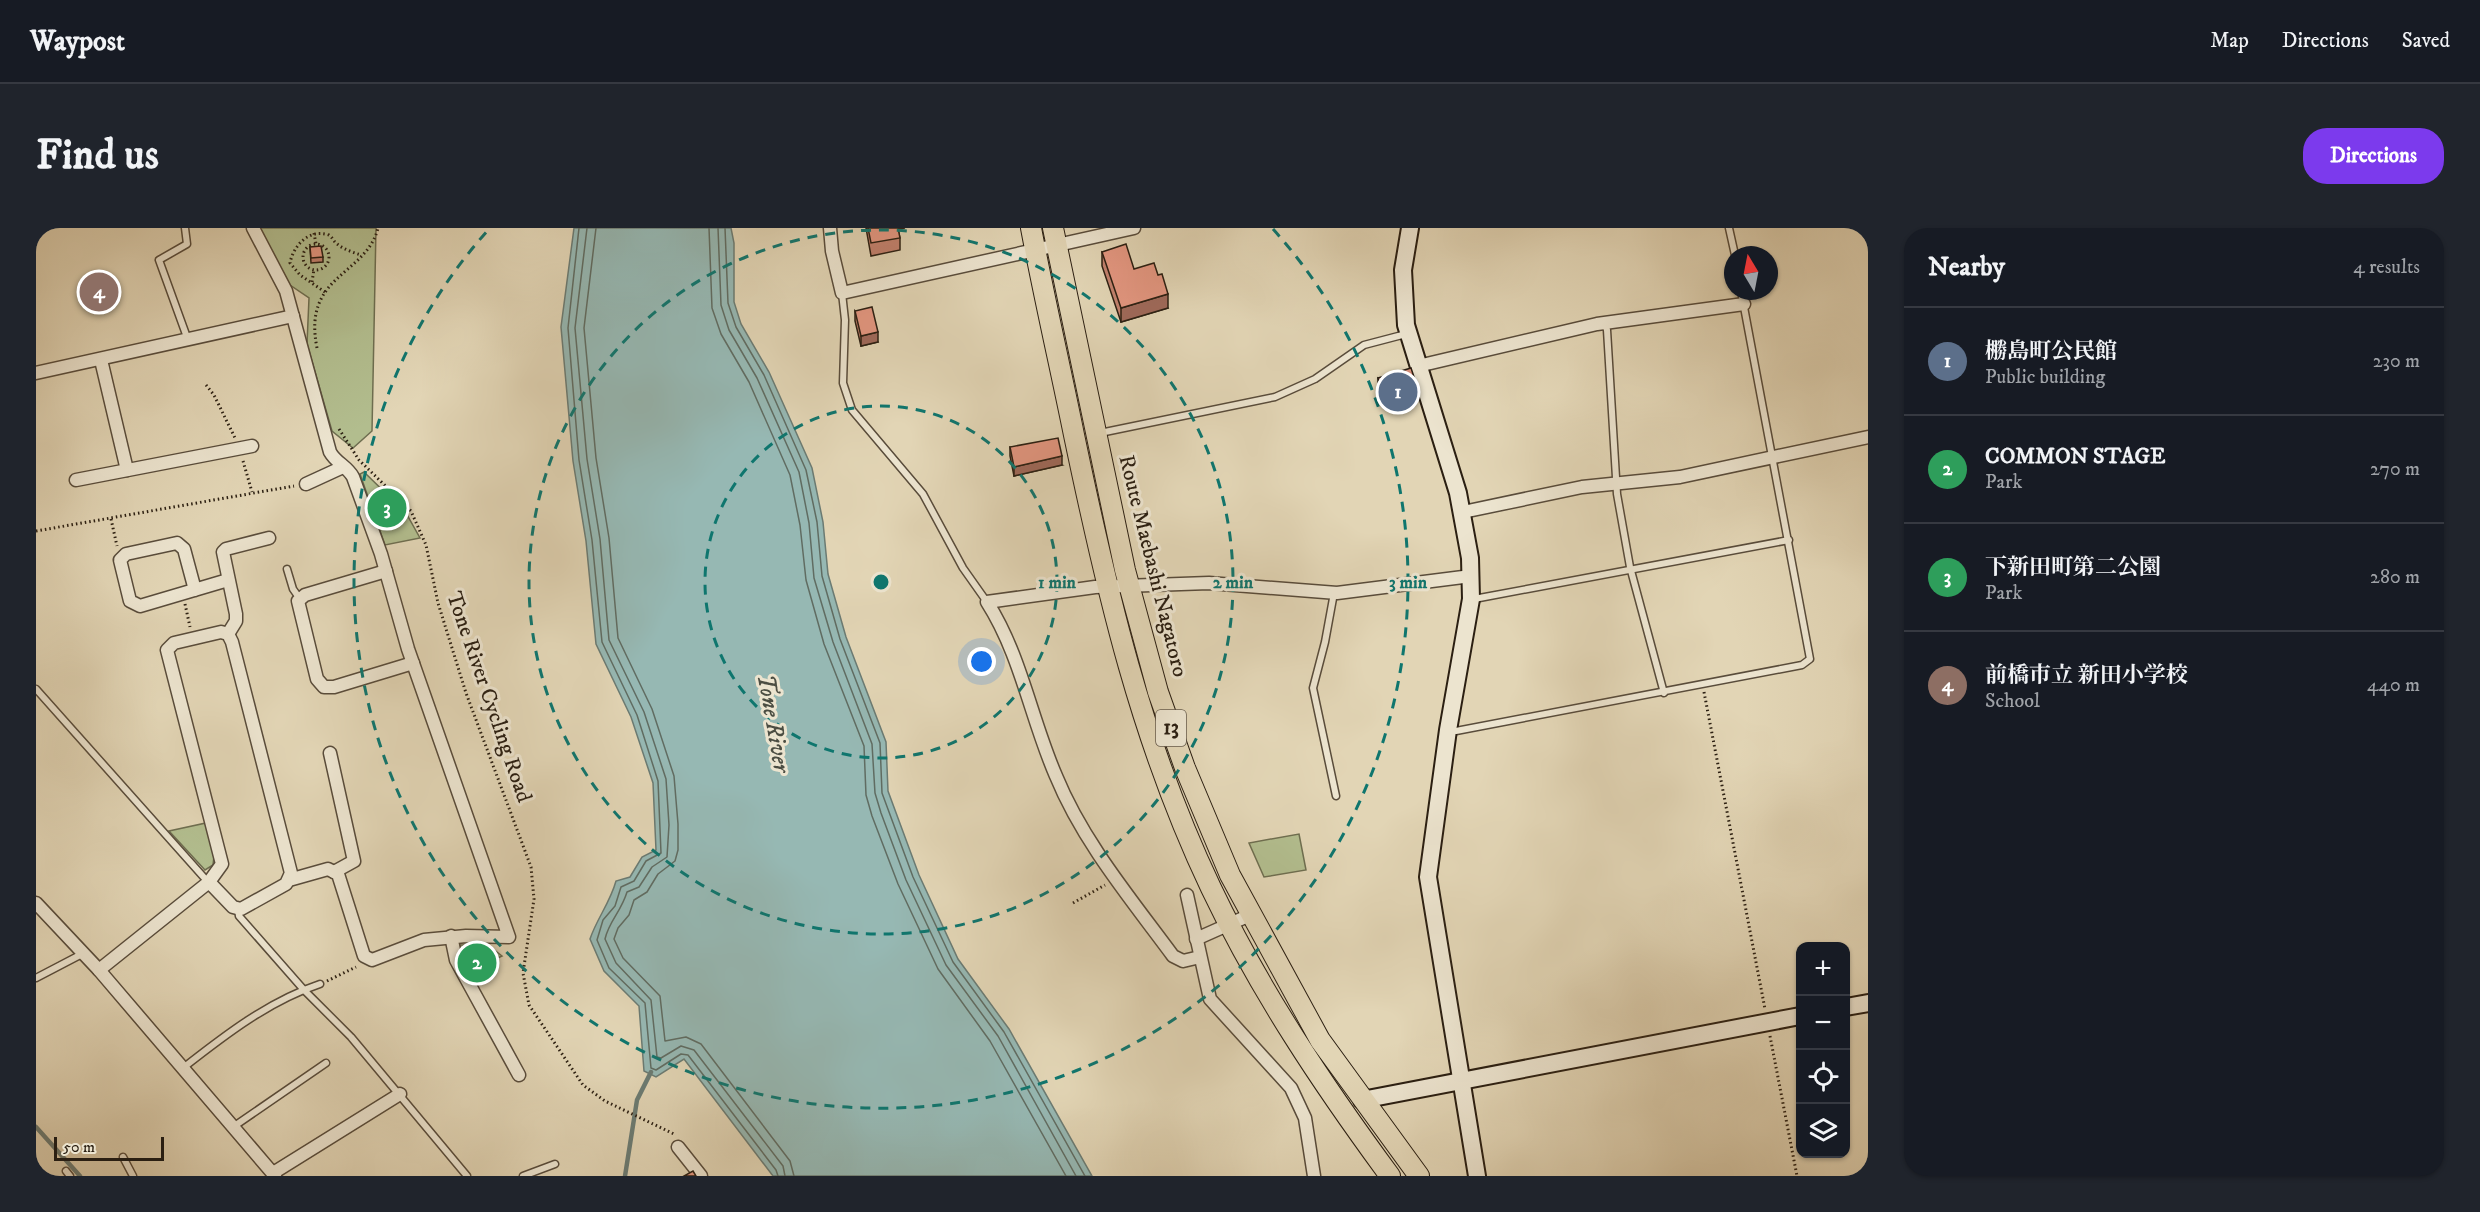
<!DOCTYPE html>
<meta charset="utf-8">
<style>
:root{--surface:#171b24;--page:#20242c;--text:#f1f3f6;--muted:#9ea1a6;--line:#363941;--accent:#7c3aed}
body{margin:0;font-family:"IM FELL DW Pica","Noto Serif JP",serif;background:var(--page);color:var(--text)}
.controls{position:absolute;right:18px;bottom:18px;display:grid;overflow:hidden;border-radius:12px;box-shadow:0 2px 4px #0004}
.controls button{width:54px;height:54px;display:grid;place-items:center;padding:0;border:0;border-bottom:2px solid var(--line);background:var(--surface);color:var(--text);font:30px sans-serif}
.compass{position:absolute;left:1688px;top:18px;width:54px;height:54px;border-radius:50%;background:var(--surface);box-shadow:0 2px 4px #0004;rotate:350deg}
.scale{position:absolute;left:18px;bottom:15px;width:110px;box-sizing:border-box;padding-left:6px;border:3px solid #2b1f12;border-top:0;font-size:16px;line-height:21px;white-space:nowrap;color:#2b1f12;-webkit-text-stroke:4px #ece4cf;paint-order:stroke}
.you{position:absolute;left:946px;top:434px;width:21px;height:21px;margin:-15px;border:4px solid #fff;border-radius:50%;background:#1a73e8;box-shadow:0 0 0 9px #1a73e833}
.badge{display:grid;place-items:center;width:39px;height:39px;border-radius:50%;background:var(--accent);color:#fff;font-size:20px;font-weight:700}
.pin{position:absolute;translate:-50% -50%;border:3px solid #fff;box-shadow:0 2px 6px #0006}
.list{margin:0;padding:0;list-style:none}
h2{display:flex;justify-content:space-between;align-items:center;height:78px;margin:0;padding:0 24px;font-size:26px}
h2 small{font-size:20px;font-weight:400;color:var(--muted)}
.list li{display:grid;grid-template-columns:39px 1fr auto;gap:18px;align-items:center;box-sizing:border-box;height:108px;padding:0 24px;border-top:2px solid var(--line)}
.list b{display:block;font-size:22px;white-space:nowrap}
.list p{margin:0;font-size:20px;white-space:nowrap;color:var(--muted)}
.list em{font-size:20px;font-style:normal;color:var(--muted)}
.icon{flex:none;width:33px;height:33px;fill:none;stroke:currentColor;stroke-width:2;stroke-linecap:round;stroke-linejoin:round}
.map{position:relative;flex:none;width:1832px;height:948px;overflow:hidden;border-radius:24px}
header{display:flex;align-items:center;gap:36px;box-sizing:border-box;height:84px;padding:0 30px;background:var(--surface);border-bottom:2px solid var(--line)}
header strong{font-size:28px}
nav{display:flex;gap:33px;margin-inline-start:auto;font-size:21px}
.intro{display:flex;align-items:center;justify-content:space-between;box-sizing:border-box;height:144px;padding:0 36px}
h1{margin:0;font-size:42px}
.button{padding:15px 27px;border-radius:24px;background:var(--accent);color:#fff;font-size:21px;font-weight:700}
main{display:flex;gap:36px;padding:0 36px}
aside{flex:1;background:var(--surface);border-radius:24px;box-shadow:0 2px 4px #0004}
.map>svg:first-child{display:block}
.green{fill:#b2bd8e;stroke:#6e6e50;stroke-width:1.5}
.water{fill:#96b8b3;stroke:#6b7b73;stroke-width:1.5}
.lines{fill:none;stroke-linecap:round;stroke-linejoin:round}
.shore{stroke:#606c62;stroke-width:1.5}
.stream{stroke:#6b7b73;stroke-width:4.5}
.lane-casing{stroke:#594c3b;stroke-width:9}
.street-casing{stroke:#594c3b;stroke-width:15}
.secondary-casing{stroke:#2b1f12;stroke-width:20}
.primary-casing{stroke:#2b1f12;stroke-width:22}
.path{stroke:#2b1f12;stroke-width:3;stroke-dasharray:1.5 3;stroke-linecap:butt}
.lane{stroke:#ece4cf;stroke-width:6}
.street{stroke:#ece4cf;stroke-width:12}
.secondary{stroke:#ece4cf;stroke-width:16}
.primary{stroke:#e2d5b5;stroke-width:20}
.wall{fill:#c3816e;stroke:#2b1f12;stroke-width:1.5}
.shaded-wall{fill:#9f695a;stroke:#2b1f12;stroke-width:1.5}
.building{fill:#e39680;stroke:#2b1f12;stroke-width:1.5}
.ring{fill:none;stroke:#0f766e;stroke-width:3;stroke-dasharray:10 8}
.labels{text-anchor:middle;dominant-baseline:central;stroke-width:6;stroke-linejoin:round;paint-order:stroke}
.shield{fill:#ece4cf;stroke:#655a4b;stroke-width:1.5}
.shield-label{font-size:21px;font-weight:bold;fill:#2b1f12}
.street-label{font-size:22px;fill:#2b1f12;stroke:#ece4cf}
.water-label{font-size:24px;font-style:italic;fill:#4b4d42;stroke:#ece4cf}
.centre{fill:#0f766e;stroke:#ece4cf;stroke-width:3}
.ring-label{font-size:18px;text-anchor:middle;font-weight:bold;fill:#0f766e;stroke:#ece4cf;stroke-width:6;stroke-linejoin:round;paint-order:stroke}
</style>
<header>
<strong>Waypost</strong>
<nav><a>Map</a><a>Directions</a><a>Saved</a></nav>
</header>
<div class="intro"><h1>Find us</h1><a class="button">Directions</a></div>
<main>
<div class="map">
<svg width="1832" height="948" viewBox="0 0 1832 948">
<rect width="100%" height="100%" fill="#e2d5b5"/>
<filter id="stains"><feTurbulence type="fractalNoise" baseFrequency=".00333" numOctaves="4"/><feColorMatrix values="0 0 0 0 .2 0 0 0 0 .09 0 0 0 0 .02 0 0 0 .5 -.17"/></filter>
<radialGradient id="worn" r=".72"><stop offset=".6" stop-color="#630" stop-opacity="0"/><stop offset="1" stop-color="#630" stop-opacity=".3"/></radialGradient>
<!-- green -->
<g class="green">
<path d="M223,0H340L336,203L317,220L296,203L271,116L273,70L254,57Z"/>
<path d="M328,244L370,285L384,310L349,317L324,246Z"/>
<path d="M170,595L178,628L177,637L169,642L133,603Z"/>
<path d="M1263,606L1270,642L1228,649L1213,615Z"/>
<path d="M423,717H452L466,728L434,743Z"/>
</g>
<!-- water -->
<path class="water" d="M538,0H695L698,15V74L705,96L733,144L776,240L787,294L792,346L810,409L850,514L852,563L883,647L922,731L973,801L1056,948H737L648,831L620,849L608,843L603,778L568,743L554,711C561,690 574,675 580,653L594,649L606,629L620,622L617,555L595,489L560,416L550,313L537,233L525,99Z"/>
<g class="lines">
<!-- shore -->
<g class="shore">
<path d="M543,0L532,100L543,232L556,312L566,414L601,487L622,553L625,625L610,633L598,653L585,659L579,678L567,692L561,712L573,740L609,775L615,840L620,842L645,826L652,827L740,942L742,948"/>
<path d="M551,0L539,100L551,231L564,311L573,412L608,484L630,551L633,597L631,629L616,639L603,659L591,664C585,684 573,693 569,711L580,735L615,772L621,829L625,830L645,818L658,822L747,938L749,948"/>
<path d="M560,0L548,100L560,230L573,310L582,410L616,481L638,548L642,596V622L639,633L622,646L611,664L598,672L593,687L582,700L578,711L587,730L624,768L629,813L650,809L665,816L754,933L758,948"/>
<path d="M673,0L676,80L685,106L713,154L754,247L764,297L770,352L788,416L828,518L830,567L836,588L862,656L902,741L954,813L1030,948"/>
<path d="M682,0L685,77L693,102L721,150L763,244L773,295L778,350L797,414L836,516L839,565L845,585L870,652L910,737L962,808L1040,948"/>
<path d="M689,0L692,75L700,99L728,147L770,242L781,294L786,348L804,411L844,515L846,565L877,649L917,734L968,804L1049,948"/>
</g>
<!-- stream -->
<g class="stream">
<path d="M0,899L44,948"/>
<path d="M589,948L601,872L615,844"/>
</g>
<defs>
<g id="lane">
<path d="M149,0L151,16L123,32L152,112"/>
<path d="M1693,0L1699,27"/>
<path d="M806,65L809,92L807,155L816,182L887,266L927,340L951,374"/>
<path d="M1569,96L1571,102L1581,266L1594,339L1628,465"/>
<path d="M1064,205L1239,169L1279,151L1328,117L1370,106"/>
<path d="M251,341L257,361L264,371"/>
<path d="M1298,365L1289,414L1277,460L1300,568"/>
<path d="M1438,371L1753,312"/>
<path d="M0,461L172,654"/>
<path d="M1412,502L1420,503L1766,437L1774,431L1705,63"/>
<path d="M202,681L203,688L268,762L315,809L431,948"/>
<path d="M0,750L46,726"/>
<path d="M147,840C189,807 233,773 284,756"/>
<path d="M197,899L290,835"/>
<path d="M87,929L97,948"/>
<path d="M30,943L34,948"/>
<path d="M487,948L519,936"/>
</g>
<g id="street">
<path d="M217,0L250,63L294,224C300,235 311,238 317,249L345,326L372,421L473,709L430,708L388,712L336,732L328,728L302,646L292,641L253,652"/>
<path d="M794,0L796,23L806,65L1098,0"/>
<path d="M65,132L91,242"/>
<path d="M1382,138L1561,96L1708,76"/>
<path d="M0,145L257,88"/>
<path d="M40,252L216,218"/>
<path d="M270,256L307,239"/>
<path d="M1427,284L1546,259L1644,249L1832,209"/>
<path d="M350,343L269,367L262,373L281,451L288,459H298L377,435"/>
<path d="M159,362L148,321L141,315L90,326L84,332L94,373L104,378L192,352"/>
<path d="M192,406L200,393V386L187,324L190,321L233,310"/>
<path d="M294,525L318,633L298,644"/>
<path d="M1151,667L1174,771L1255,860L1269,890L1278,948"/>
<path d="M0,675L63,742L239,948"/>
<path d="M415,708L420,732L483,847"/>
<path d="M1160,711L1214,687"/>
<path d="M1164,729L1147,733L1137,728C1095,671 1047,614 1020,548C995,491 985,427 951,374L1059,359L1173,355L1301,365L1435,348"/>
<path d="M63,742L173,654L186,636L131,422L138,415L185,404L192,406L196,414L255,645L250,656L205,681L197,679L173,654"/>
<path d="M642,919L665,948"/>
<path d="M237,945L364,866"/>
</g>
<g id="secondary">
<path d="M1374,0L1367,42L1370,97L1422,265L1434,330L1435,371L1412,502L1392,649L1441,948"/>
<path d="M1810,779L1832,775"/>
<path d="M1326,872L1764,788"/>
</g>
<g id="primary">
<path d="M995,0C1008,69 1024,138 1038,207C1071,365 1105,513 1175,660C1224,763 1287,857 1354,948"/>
<path d="M1017,0L1089,342L1122,464L1149,540L1194,647L1284,812L1383,948"/>
</g>
</defs>
<!-- lane casing -->
<use href="#lane" class="lane-casing"/>
<!-- street casing -->
<use href="#street" class="street-casing"/>
<!-- secondary casing -->
<use href="#secondary" class="secondary-casing"/>
<!-- primary casing -->
<use href="#primary" class="primary-casing"/>
<!-- path -->
<g class="path">
<path d="M278,5L280,16"/>
<circle cx="280" cy="29" r="13"/>
<path d="M276,54L278,41"/>
<path d="M289,64L264,47L254,35C257,19 272,0 293,7C296,9 297,12 299,14C306,21 316,24 325,27"/>
<path d="M281,120C266,46 330,48 342,0"/>
<path d="M170,157L178,167L199,210"/>
<path d="M303,201L323,232L375,283L390,317L402,375L430,465L495,639L498,671L487,745L493,777L547,857L569,873L638,906"/>
<path d="M207,233L216,264"/>
<path d="M75,291L81,318"/>
<path d="M0,303L258,258"/>
<path d="M149,376L154,399"/>
<path d="M1668,464L1729,781"/>
<path d="M1037,675L1069,657"/>
<path d="M291,753L320,739"/>
<path d="M1734,808L1761,948"/>
</g>
<!-- lane -->
<use href="#lane" class="lane"/>
<!-- street -->
<use href="#street" class="street"/>
<!-- secondary -->
<use href="#secondary" class="secondary"/>
<!-- primary -->
<use href="#primary" class="primary"/>
</g>
<!-- wall -->
<g class="wall">
<path d="M830,0H869L862,1L864,10V22L835,28Z"/>
<path d="M274,19L287,29V34L275,35Z"/>
<path d="M1066,24L1098,41L1132,80L1085,94L1066,38Z"/>
<path d="M819,83L842,114L825,118L819,93Z"/>
<path d="M1342,150L1381,168L1348,178L1342,160Z"/>
<path d="M974,219L1026,237L978,248L974,228Z"/>
</g>
<!-- shaded-wall -->
<g class="shaded-wall">
<path d="M1132,66V80L1085,94V80Z"/>
<path d="M842,104V114L825,118V108Z"/>
<path d="M1381,158V168L1348,178V168Z"/>
<path d="M1026,228V237L978,248V239Z"/>
</g>
<!-- building -->
<g class="building">
<path d="M832,0H862L864,10L835,15Z"/>
<path d="M1090,16L1098,41L1118,35L1122,47L1126,46L1132,66L1085,80L1066,24Z"/>
<path d="M285,18L287,29L275,30L274,19Z"/>
<path d="M836,79L842,104L825,108L819,83Z"/>
<path d="M1375,140L1381,158L1348,168L1342,150Z"/>
<path d="M1022,210L1026,228L978,239L974,219Z"/>
<path d="M657,943L660,948H648Z"/>
</g>
<!-- distance rings -->
<g class="ring">
<circle cx="845" cy="354" r="176"/>
<circle cx="845" cy="354" r="352"/>
<path d="M1237 1A527 527 0 1 1 453 1"/>
</g>
<g class="labels">
<!-- shield labels -->
<rect class="shield" x="1120" y="482" width="30" height="36" rx="4.5"/>
<g class="shield-label">
<text x="1135" y="500">13</text>
</g>
<!-- street labels -->
<g class="street-label">
<text transform="translate(1117 338) rotate(76)">Route Maebashi Nagatoro</text>
<text transform="translate(453 469) rotate(71)">Tone River Cycling Road</text>
</g>
<!-- water labels -->
<g class="water-label">
<text transform="translate(737 495) rotate(80)">Tone River</text>
</g>
</g>
<circle cx="845" cy="354" r="9" class="centre"/>
<g class="ring-label">
<text x="1021" y="360">1 min</text>
<text x="1197" y="360">2 min</text>
<text x="1372" y="360">3 min</text>
</g>
<rect width="100%" height="100%" filter="url(#stains)"/>
<rect width="100%" height="100%" fill="url(#worn)"/>
</svg>
<div class="controls">
<button>+</button>
<button>−</button>
<button><svg class="icon" aria-label="locate" viewBox="0 0 24 24"><circle cx="12" cy="12" r="6"/><path d="M12 2v4M12 18v4M2 12h4M18 12h4"/></svg></button>
<button><svg class="icon" aria-label="layers" viewBox="0 0 24 24"><path d="M12 4l9 5-9 5-9-5zM3 14l9 5 9-5"/></svg></button>
</div>
<svg class="compass" viewBox="-18 -18 36 36"><path d="M0-13l5 13h-10z" fill="#e53935"/><path d="M0 13l5-13h-10z" fill="#9ea1a6"/></svg>
<div class="scale">50 m</div>
<div class="you"></div>
<div class="pin badge" style="left:1362px;top:164px;background:#5c6f8a">1</div>
<div class="pin badge" style="left:441px;top:735px;background:#2e9e5b">2</div>
<div class="pin badge" style="left:351px;top:280px;background:#2e9e5b">3</div>
<div class="pin badge" style="left:63px;top:64px;background:#8d6e63">4</div>
</div>
<aside>
<h2>Nearby<small>4 results</small></h2>
<ul class="list">
<li><span class="badge" style="background:#5c6f8a">1</span><div><b>橳島町公民館</b><p>Public building</p></div><em>230 m</em></li>
<li><span class="badge" style="background:#2e9e5b">2</span><div><b>COMMON STAGE</b><p>Park</p></div><em>270 m</em></li>
<li><span class="badge" style="background:#2e9e5b">3</span><div><b>下新田町第二公園</b><p>Park</p></div><em>280 m</em></li>
<li><span class="badge" style="background:#8d6e63">4</span><div><b>前橋市立 新田小学校</b><p>School</p></div><em>440 m</em></li>
</ul>
</aside>
</main>
